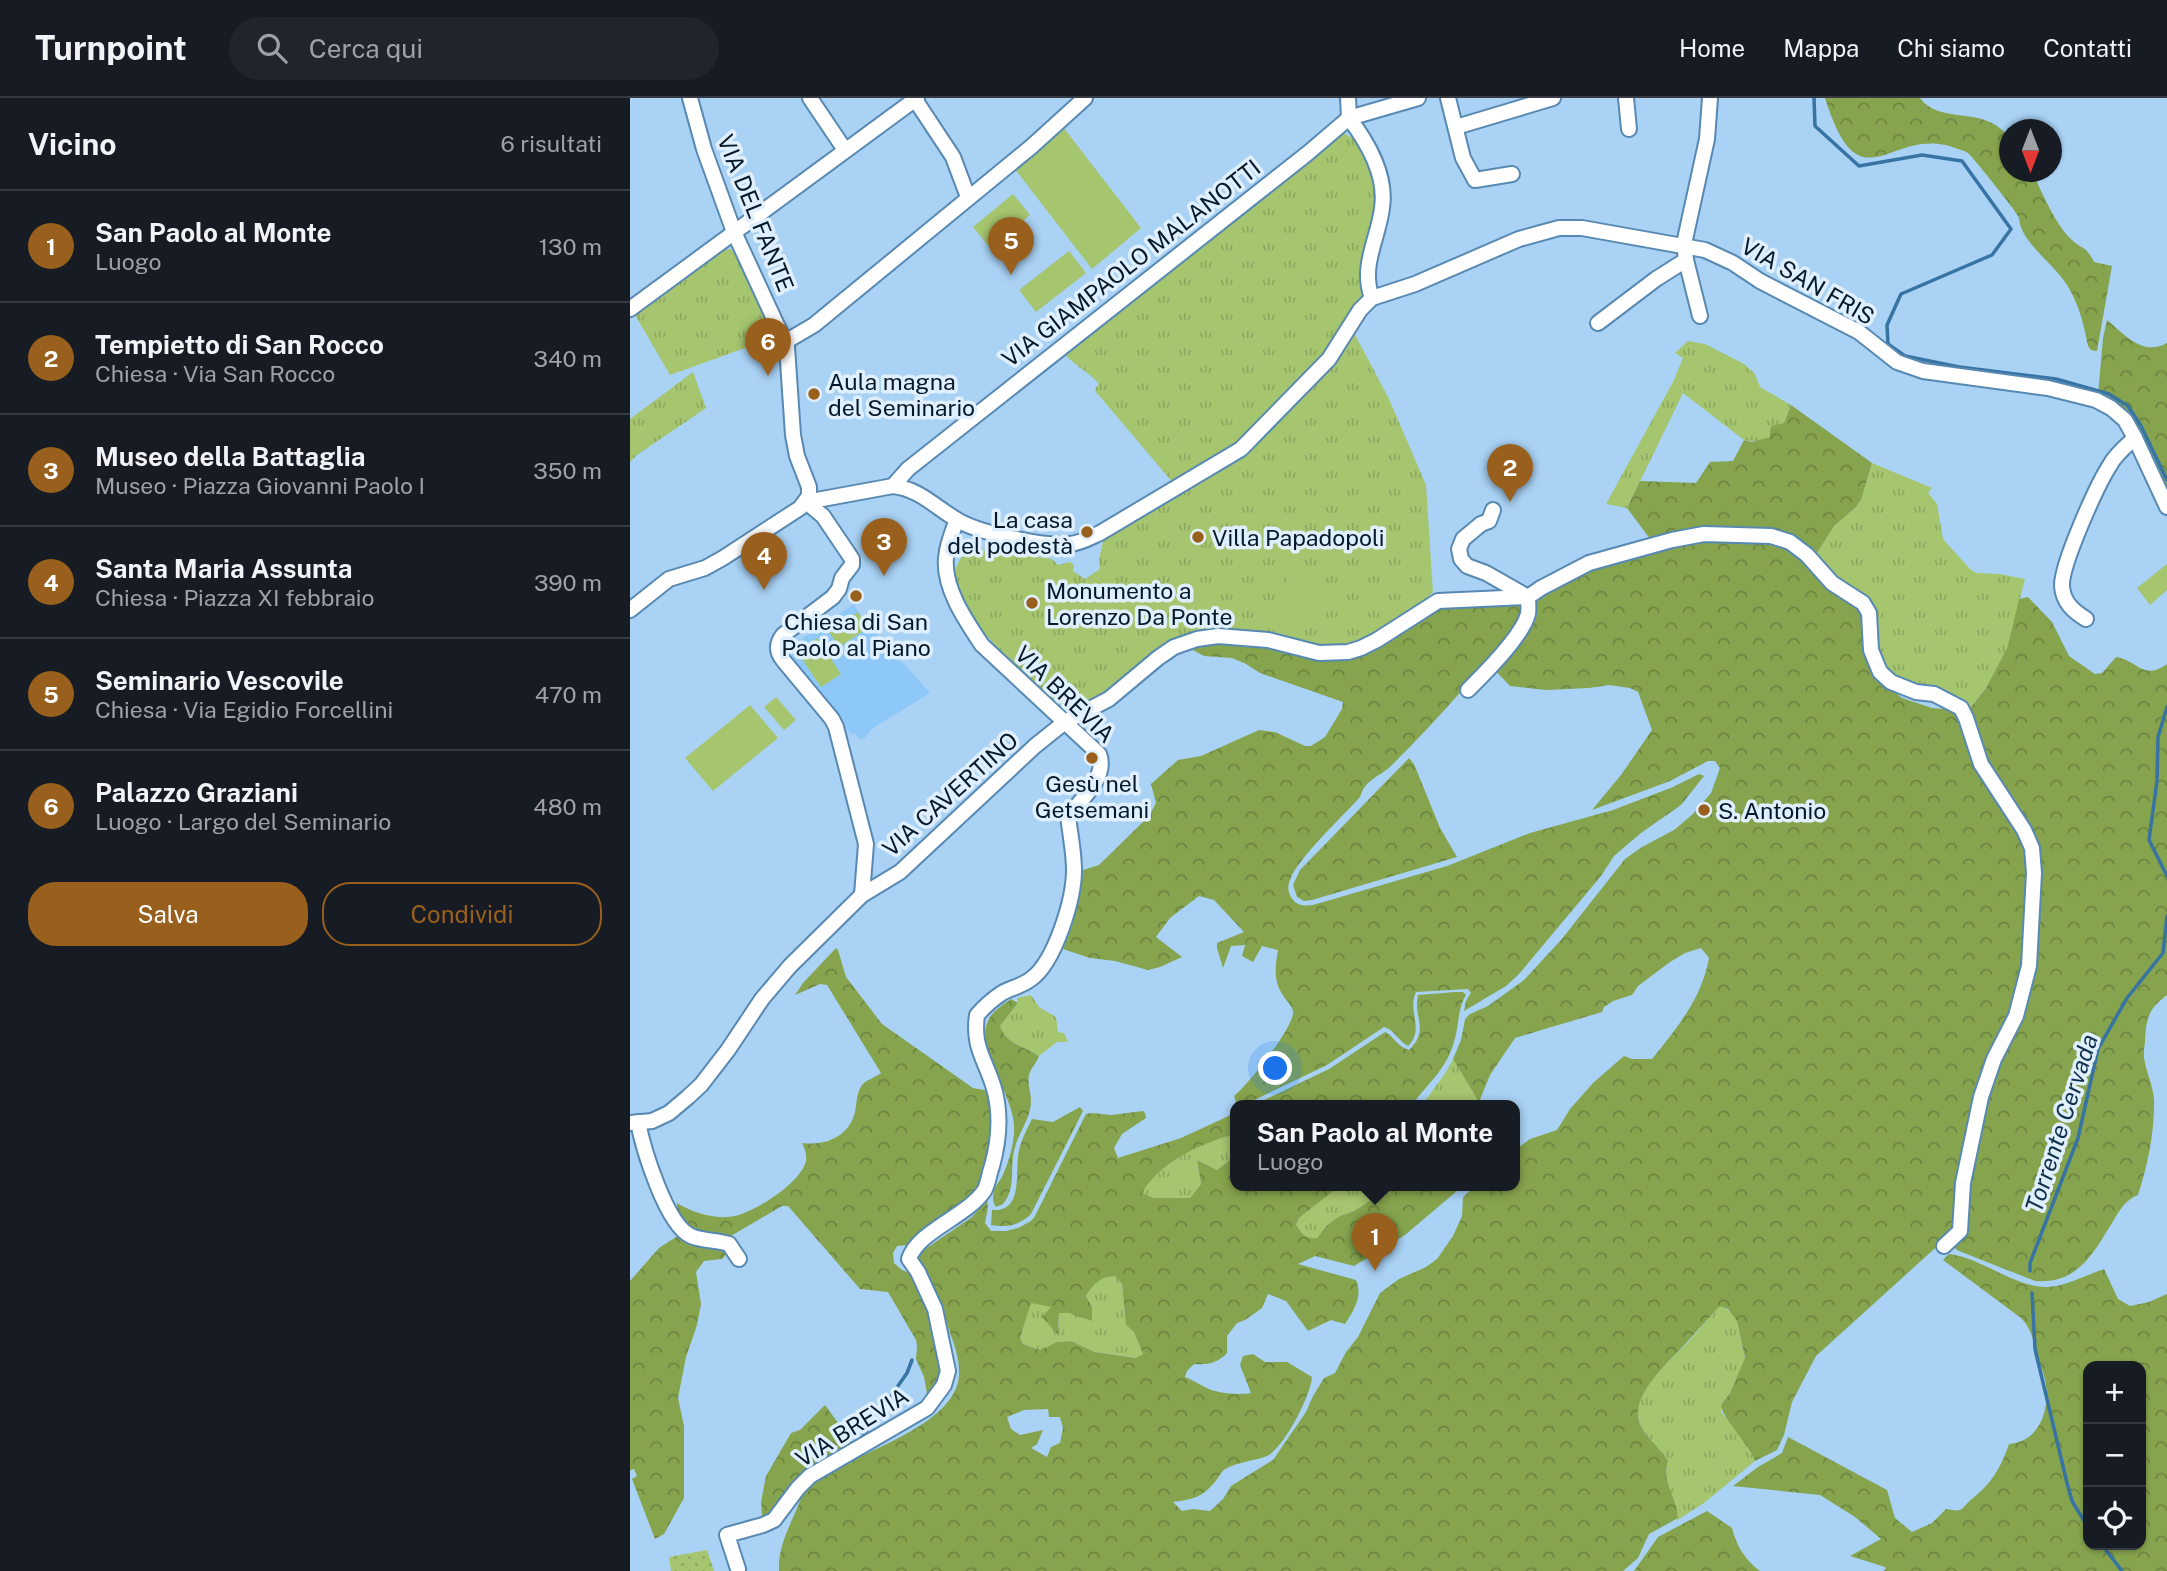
<!DOCTYPE html>
<html lang="it">
<meta charset="utf-8">
<style>
:root{--surface:#171b24;--page:#20242c;--text:#f1f3f6;--muted:#9ea1a6;--line:#363941;--accent:#99601d}
body{margin:0;font-family:"Public Sans",sans-serif;background:var(--page);color:var(--text)}
.controls{position:absolute;right:21px;bottom:21px;display:grid;overflow:hidden;border-radius:14px;box-shadow:0 2px 5px #0004}
.controls button{width:63px;height:63px;display:grid;place-items:center;padding:0;border:0;border-bottom:2px solid var(--line);background:var(--surface);color:var(--text);font:35px sans-serif}
.compass{position:absolute;left:1369px;top:21px;width:63px;height:63px;border-radius:50%;background:var(--surface);box-shadow:0 2px 5px #0004;rotate:180deg}
.you{position:absolute;left:646px;top:971px;width:24px;height:24px;margin:-18px;border:5px solid #fff;border-radius:50%;background:#1a73e8;box-shadow:0 0 0 10px #1a73e833}
.badge{display:grid;place-items:center;width:46px;height:46px;border-radius:50%;background:var(--accent);color:#fff;font-size:23px;font-weight:700}
.pin{position:absolute;translate:-50% -58px;filter:drop-shadow(0 2px 4px #0008)}
.pin::after{content:'';position:absolute;top:37px;width:24px;height:21px;background:inherit;clip-path:polygon(0 0,100% 0,50% 100%)}
.popup{position:absolute;left:600px;top:1002px;width:290px;height:91px;box-sizing:border-box;display:grid;place-content:center;border-radius:14px;background:var(--surface);filter:drop-shadow(0 2px 5px #0005);font-size:23px;white-space:nowrap;color:var(--muted)}
.popup b{font-size:26px;color:var(--text)}
.popup::after{content:'';position:absolute;left:50%;top:100%;margin-left:-14px;border:14px solid transparent;border-top-color:var(--surface)}
.list{margin:0;padding:0;list-style:none}
h2{display:flex;justify-content:space-between;align-items:center;height:91px;margin:0;padding:0 28px;font-size:30px}
h2 small{font-size:23px;font-weight:400;color:var(--muted)}
.list li{display:grid;grid-template-columns:46px 1fr auto;gap:21px;align-items:center;box-sizing:border-box;height:112px;padding:0 28px;border-top:2px solid var(--line)}
.list b{display:block;font-size:26px;white-space:nowrap}
.list p{margin:0;font-size:23px;white-space:nowrap;color:var(--muted)}
.list em{font-size:23px;font-style:normal;color:var(--muted)}
.actions{display:flex;gap:14px;padding:21px 28px}
.actions a{flex:1;padding:16px 0;border:2px solid var(--accent);border-radius:28px;text-align:center;font-size:24px;color:var(--accent)}
.actions .main{background:var(--accent);color:#fff}
.icon{flex:none;width:38px;height:38px;fill:none;stroke:currentColor;stroke-width:2;stroke-linecap:round;stroke-linejoin:round}
.map{position:relative;flex:none;width:1537px;height:1473px;overflow:hidden}
header{display:flex;align-items:center;gap:42px;box-sizing:border-box;height:98px;padding:0 35px;background:var(--surface);border-bottom:2px solid var(--line)}
header strong{font-size:33px}
nav{display:flex;gap:38px;margin-inline-start:auto;font-size:24px}
.search{width:490px;height:63px;background:var(--page);display:flex;align-items:center;gap:18px;box-sizing:border-box;padding:0 24px;border-radius:38px;color:var(--muted);font-size:26px}
main{display:flex}
aside{flex:1;background:var(--surface)}
.map>svg:first-child{display:block}
.built{fill:#8ec8f9}
.grass{fill:url(#grass-tufts)}
.forest{fill:url(#forest-crowns);fill-rule:evenodd}
.garden{fill:url(#garden-dots)}
.pitch{fill:#a6c56f}
.lines{fill:none;stroke-linecap:round;stroke-linejoin:round}
.stream{stroke:#3773a3;stroke-width:3.5}
.minor-casing{stroke:#5889b2;stroke-width:18}
.minor{stroke:#fff;stroke-width:14}
.poi-dot{fill:#99601d;stroke:#e0effd;stroke-width:2.5}
.labels{text-anchor:middle;dominant-baseline:central;stroke-width:7;stroke-linejoin:round;paint-order:stroke}
.street-label{font-size:23px;fill:#051929;stroke:#e0effd}
.poi-label{font-size:23px;fill:#051929;stroke:#e0effd;text-anchor:start}
.water-label{font-size:24px;font-style:italic;fill:#10314a;stroke:#e0effd}
</style>
<header>
<strong>Turnpoint</strong>
<div class="search"><svg class="icon" aria-label="search" viewBox="0 0 24 24"><circle cx="10" cy="10" r="6"/><path d="M15 15l6 6"/></svg>Cerca qui</div>
<nav><a>Home</a><a>Mappa</a><a>Chi siamo</a><a>Contatti</a></nav>
</header>
<main>
<aside>
<h2>Vicino<small>6 risultati</small></h2>
<ul class="list">
<li><span class="badge">1</span><div><b>San Paolo al Monte</b><p>Luogo</p></div><em>130 m</em></li>
<li><span class="badge">2</span><div><b>Tempietto di San Rocco</b><p>Chiesa · Via San Rocco</p></div><em>340 m</em></li>
<li><span class="badge">3</span><div><b>Museo della Battaglia</b><p>Museo · Piazza Giovanni Paolo I</p></div><em>350 m</em></li>
<li><span class="badge">4</span><div><b>Santa Maria Assunta</b><p>Chiesa · Piazza XI febbraio</p></div><em>390 m</em></li>
<li><span class="badge">5</span><div><b>Seminario Vescovile</b><p>Chiesa · Via Egidio Forcellini</p></div><em>470 m</em></li>
<li><span class="badge">6</span><div><b>Palazzo Graziani</b><p>Luogo · Largo del Seminario</p></div><em>480 m</em></li>
</ul>
<div class="actions"><a class="main">Salva</a><a>Condividi</a></div>
</aside>
<div class="map">
<svg width="1537" height="1473" viewBox="0 0 1537 1473">
<defs>
<pattern id="grass-tufts" width="24" height="20" patternUnits="userSpaceOnUse" patternTransform="scale(1.75)"><rect width="24" height="20" fill="#a6c56f"/><path d="M3 7l-1-3M5 7V3M7 7l1-3M15 17l-1-3M17 17v-4M19 17l1-3" fill="none" stroke="#8da960"/></pattern>
<pattern id="forest-crowns" width="20" height="18" patternUnits="userSpaceOnUse" patternTransform="scale(1.75)"><rect width="20" height="18" fill="#86a44d"/><path d="M2 6a3 3 0 1 1 6 0M12 15a3 3 0 1 1 6 0" fill="none" stroke="#6c8540"/></pattern>
<pattern id="garden-dots" width="8" height="8" patternUnits="userSpaceOnUse" patternTransform="scale(1.75)"><rect width="8" height="8" fill="#a6c56f"/><path d="M2 2h.1M6 6h.1" fill="none" stroke="#8da960" stroke-width="1.8" stroke-linecap="round"/></pattern>
</defs>
<rect width="100%" height="100%" fill="#a9d2f5"/>
<!-- built -->
<path class="built" d="M224,506L231,518L300,595L240,632L236,639L230,642L225,635L221,637L202,608L174,576L164,563L161,554L166,545Z"/>
<!-- grass -->
<g class="grass">
<path d="M711,34L730,44L749,92L733,200L697,257L607,349L544,386L466,294L465,291L469,286C457,272 444,268 434,255Z"/>
<path d="M101,151L107,159L146,239L40,277L5,217L94,152Z"/>
<path d="M723,233L759,301L796,387L803,494L780,516L763,528L716,550L541,546L525,553L465,603L452,611L441,612L435,609L408,594L381,568L382,564L359,546L361,542L346,529L325,483L324,474L330,461L340,452L352,449L353,453L361,452L422,461L428,467L440,464L444,467L443,473L455,481L470,471L469,461L474,439L578,376Z"/>
<path d="M1058,243L1075,246L1114,266L1125,276L1130,289L1161,307L1154,325L1140,332V339C1131,343 1123,344 1114,342L1053,295L997,410L976,406L1043,284L1053,260L1045,255Z"/>
<path d="M63,274L76,310L7,357L0,364V321Z"/>
<path d="M1242,365L1302,390L1298,395L1307,406L1313,441L1340,471L1346,475L1370,476L1395,481L1378,548L1356,590L1340,610L1337,611L1328,607L1303,605L1286,600L1257,581L1249,555L1245,518L1228,498L1184,460L1204,428L1226,409L1231,402Z"/>
<path d="M401,897L409,909L426,919L428,934L434,935L438,944H427L409,958C394,948 377,947 370,928L388,905L387,900Z"/>
<path d="M823,961L851,1007H792L816,974Z"/>
<path d="M605,1036V1058L587,1072L567,1062L571,1086L560,1100H524L511,1095C532,1063 569,1045 605,1036Z"/>
<path d="M711,1087H765L724,1113L710,1118L697,1127L686,1141C675,1142 672,1135 666,1127L669,1120Z"/>
<path d="M485,1178L492,1186L496,1227L504,1234L513,1256L507,1260L465,1254L441,1243L427,1244L410,1252L393,1246L390,1240L401,1204L421,1209L428,1235L429,1215L462,1209L456,1198C463,1186 470,1179 485,1178Z"/>
<path d="M1090,1207L1102,1215L1107,1223L1115,1261L1100,1295L1091,1307V1314L1113,1340L1125,1363L1074,1405L1046,1423L1048,1420C1047,1398 1031,1386 1038,1363C1030,1348 1006,1333 1008,1313C1009,1289 1042,1261 1058,1244C1069,1232 1079,1219 1090,1207Z"/>
</g>
<!-- forest -->
<g class="forest">
<path d="M1195,0H1290C1308,25 1347,10 1371,31C1374,34 1377,36 1379,40C1382,49 1380,64 1380,74H1402C1412,94 1425,126 1441,141C1453,153 1455,146 1464,164L1482,168L1467,253L1461,252L1458,248C1454,228 1450,210 1440,192C1431,175 1414,162 1402,147C1398,142 1393,135 1391,129C1389,125 1390,121 1388,118C1386,113 1342,58 1338,55C1335,53 1332,52 1328,51C1261,23 1231,115 1195,0Z"/>
<path d="M1477,222C1494,236 1513,259 1537,245V399C1528,377 1510,322 1493,309C1486,303 1477,300 1468,297L1473,240Z"/>
<path d="M1161,307L1242,365L1231,402L1226,409L1204,428L1184,460L1163,443L1074,435L1026,449L997,410L1010,383L1066,385L1080,364L1103,363L1114,342L1122,344L1140,339V332L1142,328L1154,325Z"/>
<path d="M1058,442L1155,444L1235,510L1252,584L1272,600L1302,610L1327,612L1340,610L1345,604L1356,590L1378,548L1389,501L1398,499L1422,524L1439,558L1465,576L1472,575L1486,559C1509,563 1513,583 1537,566V897C1518,911 1516,921 1515,944C1514,951 1513,958 1515,965C1518,979 1525,993 1524,1007C1524,1037 1517,1070 1508,1097C1497,1101 1491,1110 1485,1120C1465,1152 1449,1187 1405,1183L1329,1153L1313,1143L1186,1258L1162,1304L1154,1337L1147,1352L1125,1363C1119,1346 1091,1319 1091,1307L1100,1295L1115,1260L1107,1223L1098,1211L1090,1208C1079,1219 1068,1232 1057,1244C1042,1261 1009,1289 1008,1314C1006,1333 1030,1348 1038,1363C1031,1385 1047,1399 1048,1420L1019,1436L1008,1460L993,1473H149C148,1452 156,1436 164,1417C168,1409 170,1400 176,1393C189,1377 213,1369 230,1359C261,1343 327,1318 329,1277C330,1263 325,1248 320,1235C312,1208 300,1182 285,1158L342,1119L357,1102L358,1109L355,1125L361,1133H376L388,1130L401,1123L405,1118L456,1016L462,1015L481,1017L513,1013L515,1015L516,1020L492,1036L484,1050L488,1060L551,1040L605,1015V1036C571,1045 530,1064 512,1095L524,1100H560L571,1086L567,1062L587,1072L605,1058V1087H711L669,1120L666,1127C672,1135 675,1142 687,1140L697,1127L710,1118L724,1113L765,1087H834L775,1137L724,1168L685,1158L668,1166L726,1182C733,1198 724,1212 715,1226L701,1222L678,1233L656,1203L638,1196L632,1210L615,1222L607,1225L597,1238V1255C588,1265 578,1267 564,1266L557,1273L555,1279C563,1282 568,1286 575,1289C587,1296 608,1297 621,1295L610,1267L613,1258L623,1256L635,1264H657L682,1279C681,1297 654,1350 637,1358C624,1363 607,1364 595,1371C591,1374 588,1380 585,1384C571,1400 564,1401 543,1404L552,1413L563,1411L580,1413L593,1401L601,1388L643,1362L676,1314L683,1298L694,1280L705,1275L716,1254L728,1239L750,1195L769,1181L796,1169L807,1161L823,1138L832,1118L833,1099L846,1087H885V1052L900,1041L927,1032L940,1011L963,985L994,958L1002,961H1022C1047,930 1072,900 1079,860L1071,850L1055,855L1040,864L1008,888L1002,897L983,903L974,909L972,914L885,940L860,977L849,1004L823,961L831,942L835,921L840,916L858,908L894,882L931,842L995,761L1012,749L1044,732L1063,716L1081,695L1090,670L1085,663H1078L1040,683L962,712L991,677L1022,632L1008,594L1000,590L979,587L959,590L916,592L880,588L863,570L903,512C910,489 978,465 1001,460C1012,457 1023,456 1033,453C1042,450 1050,446 1058,442ZM485,1178L492,1186L496,1227L504,1234L513,1256L506,1260L465,1254L441,1243L427,1244L410,1252L393,1246L390,1240L401,1205L421,1209L412,1219L428,1237L429,1215H439L462,1223V1209L456,1198C463,1186 470,1179 485,1178ZM418,1311L419,1319H430L433,1330L430,1345L421,1349L417,1359L401,1350L407,1346L413,1332L390,1337L381,1331L377,1319L394,1312Z"/>
<path d="M811,504L894,505L896,516C854,569 810,619 763,666C749,680 736,680 730,699C714,717 666,762 660,782C657,789 658,796 663,802C668,808 676,808 683,807L817,768L900,735L983,712L1043,689L1069,676L1074,678L1051,707L1011,735L984,758L971,778L889,876L876,888L834,913L836,903L841,895L838,891L786,894C777,912 795,932 778,948C768,943 765,932 754,929L697,967L614,1007H607L604,998C617,988 666,927 663,913C662,908 657,903 654,899C643,883 645,870 648,852L632,848L623,864L612,858L615,847L601,848L593,870L587,850V845L614,834L584,802L569,798L540,820L526,839L552,859L530,869L518,872L485,863L460,860L433,851C444,827 450,799 453,772L469,767L519,718L526,705L521,686L548,662L571,658L629,632L645,634L675,648H681L695,639L712,611L713,604L630,575L616,566L602,560L574,558L557,549L593,541L706,558Z"/>
<path d="M779,660L784,666L810,730L827,759L682,802L674,803L667,799L663,787L670,772Z"/>
<path d="M206,850L208,852L216,879L252,926L343,990L360,993L365,1033L349,1088L343,1097L302,1132L278,1147L267,1148L263,1155L264,1165L272,1172L282,1176L305,1219L314,1277L298,1301L294,1279L286,1261L287,1248L286,1242L258,1194L230,1191L158,1108H152L94,1142C73,1137 48,1131 47,1105C63,1115 86,1122 105,1118C125,1114 168,1086 175,1066C178,1059 175,1051 172,1045C195,1048 219,1039 225,1014C227,1006 226,995 232,987C236,982 246,979 251,975L197,887L190,886L165,897L173,885Z"/>
<path d="M825,894H833L836,897C828,909 829,926 825,940C818,970 799,984 782,1007H624L699,971L755,934C765,939 765,947 779,952C800,931 783,921 788,897Z"/>
<path d="M381,901L388,905L370,928C377,947 394,948 409,958C407,965 401,969 399,977C397,986 401,994 401,1003C401,1020 389,1034 385,1049C379,1069 387,1089 373,1106L366,1109C363,1104 362,1100 364,1093C365,1088 369,1084 372,1079C379,1064 385,1044 384,1027C383,997 345,949 358,923C362,913 373,907 381,901Z"/>
<path d="M450,1009L453,1013L401,1116C390,1127 376,1130 361,1127L362,1112C395,1115 384,1072 389,1053C391,1042 397,1031 402,1021L423,1024Z"/>
<path d="M51,1136L95,1151V1158L92,1161L74,1163L66,1174L71,1206L67,1227L56,1259L48,1300L54,1328V1400L34,1436L25,1441L2,1381L7,1378L4,1371L0,1372V1183L29,1150Z"/>
<path d="M1319,1156C1352,1160 1384,1189 1416,1189C1435,1189 1456,1177 1474,1171L1488,1201L1500,1208L1519,1204L1537,1196V1473H1253L1256,1471L1255,1469L1220,1458L1251,1441L1225,1419L1190,1397L1103,1388L1128,1369L1152,1355L1158,1339L1257,1392L1265,1420L1282,1434L1302,1425L1316,1411C1336,1415 1330,1410 1343,1400C1362,1385 1371,1369 1379,1346C1409,1343 1419,1315 1416,1287C1415,1278 1411,1269 1408,1260C1404,1245 1402,1231 1391,1220L1313,1162ZM1458,1268H1511V1447H1458Z"/>
<path d="M195,1307L222,1344L175,1381L146,1416L132,1419L131,1404L136,1378L161,1335L170,1332Z"/>
<path d="M1077,1413L1102,1430C1106,1447 1115,1462 1130,1473H1004L1028,1439Z"/>
</g>
<!-- garden -->
<path class="garden" d="M77,1452L84,1473H41L39,1459Z"/>
<!-- pitch -->
<g class="pitch">
<path d="M433,29L511,130L462,171L384,70Z"/>
<path d="M383,96L400,117L360,150L343,129Z"/>
<path d="M439,153L456,175L406,214L389,192Z"/>
<path d="M1537,466V492L1520,507L1507,490Z"/>
<path d="M667,467L696,485L663,534L635,515Z"/>
<path d="M228,514L238,530L209,549L199,534Z"/>
<path d="M187,540L211,576L191,589L167,554Z"/>
<path d="M146,599L166,622L154,632L134,609Z"/>
<path d="M120,607L148,640L83,693L55,660Z"/>
</g>
<g class="lines">
<!-- stream -->
<g class="stream">
<path d="M1184,0L1185,28L1229,68L1292,57L1332,63L1381,131L1362,157L1271,196L1257,227L1258,246L1275,258L1329,269L1426,281L1479,296L1498,308L1511,328L1537,382"/>
<path d="M1537,609L1528,639L1527,683L1519,742L1537,778"/>
<path d="M1400,1173V1165L1448,1040L1468,951L1497,900L1533,855L1537,818"/>
<path d="M1402,1195L1405,1251L1437,1385L1442,1403L1458,1429"/>
<path d="M233,1338L277,1275L282,1262"/>
<path d="M1472,1447L1492,1473"/>
</g>
<defs>
<g id="minor">
<path d="M180,0L215,52"/>
<path d="M284,0L323,59L338,99"/>
<path d="M718,0L719,20"/>
<path d="M818,0L833,60L845,82L882,76"/>
<path d="M996,0L999,31"/>
<path d="M719,20C738,45 757,77 752,110C748,142 730,168 742,200"/>
<path d="M826,29L923,0"/>
<path d="M1056,162L1070,218"/>
<path d="M0,211L287,0"/>
<path d="M968,225L1026,181L1056,162L1054,146L1077,41L1080,0"/>
<path d="M155,244L184,227L401,49L455,0"/>
<path d="M263,388L278,371L678,55L719,20L788,0"/>
<path d="M176,404L263,388C290,391 306,410 329,423C351,435 416,450 440,446C451,445 461,439 470,435L611,351L699,261L730,212L742,200L785,186L889,141L929,130H952L1075,152L1103,165L1130,183L1229,234L1267,264L1293,273L1418,290L1466,302L1481,310L1495,322L1505,340L1537,409"/>
<path d="M176,404L193,418L222,461V467L212,480L209,491L203,499L153,537C146,546 146,553 153,562L202,621L206,629L236,746L232,797"/>
<path d="M863,412L859,423L851,426L833,441L829,451L831,461L837,468L856,475L898,499"/>
<path d="M898,499L911,490L959,465L1042,442L1074,436L1141,438L1160,444L1177,457L1202,485L1233,505L1239,515L1241,552L1250,574L1261,584L1286,594L1304,596L1331,610L1336,620L1351,666L1394,732L1402,750L1404,775L1399,868L1386,918L1364,961L1351,999L1333,1085L1330,1133L1314,1148"/>
<path d="M0,512L39,481L75,470L93,460L170,410L179,398V389L167,358L163,337L157,249L104,134L74,51L60,0"/>
<path d="M1456,521C1443,513 1433,504 1432,488C1431,467 1467,387 1480,367C1486,356 1496,348 1505,340"/>
<path d="M838,592C854,576 892,539 898,516C899,511 898,505 898,499"/>
<path d="M8,1024C13,1050 36,1127 61,1138C72,1143 87,1142 99,1146L109,1161"/>
<path d="M0,1025L22,1023L39,1015L58,999L71,987L98,952L132,901L160,868L232,797L270,774L405,648L435,624L479,601L528,560L544,549L567,541L588,538L638,542L689,555L718,554L731,550L747,542L808,503L898,499"/>
<path d="M108,1471L97,1437L133,1427L144,1422L168,1390L180,1378L297,1310L314,1287L318,1273L305,1211L288,1174L279,1161C288,1133 336,1119 354,1093C358,1087 359,1076 362,1068C369,1043 371,1019 365,994C357,963 342,951 347,917C354,909 363,901 372,895C381,890 392,888 401,881C425,864 444,801 444,772C444,755 440,735 438,718C452,701 478,678 469,656L352,547C336,523 313,490 316,460C317,447 322,434 327,422"/>
</g>
</defs>
<!-- minor casing -->
<use href="#minor" class="minor-casing"/>
<!-- minor -->
<use href="#minor" class="minor"/>
</g>
<!-- markers -->
<g class="poi-dot">
<circle cx="184" cy="296" r="7"/>
<circle cx="457" cy="434" r="7"/>
<circle cx="568" cy="439" r="7"/>
<circle cx="226" cy="498" r="7"/>
<circle cx="402" cy="505" r="7"/>
<circle cx="462" cy="660" r="7"/>
<circle cx="1074" cy="712" r="7"/>
</g>
<g class="labels">
<!-- street labels -->
<g class="street-label">
<text transform="translate(126 115) rotate(68)">VIA DEL FANTE</text>
<text transform="translate(501 165) rotate(-38)">VIA GIAMPAOLO MALANOTTI</text>
<text transform="translate(1178 183) rotate(30)">VIA SAN FRIS</text>
<text transform="translate(435 596) rotate(44)">VIA BREVIA</text>
<text transform="translate(320 696) rotate(-42)">VIA CAVERTINO</text>
<text transform="translate(222 1329) rotate(-32)">VIA BREVIA</text>
</g>
<!-- poi labels -->
<g class="poi-label">
<text x="198" y="283">Aula magna<tspan x="198" dy="26">del Seminario</tspan></text>
<text x="443" y="421" text-anchor="end">La casa<tspan x="443" dy="26">del podestà</tspan></text>
<text x="582" y="439">Villa Papadopoli</text>
<text x="416" y="492">Monumento a<tspan x="416" dy="26">Lorenzo Da Ponte</tspan></text>
<text x="226" y="523" text-anchor="middle">Chiesa di San<tspan x="226" dy="26">Paolo al Piano</tspan></text>
<text x="462" y="685" text-anchor="middle">Gesù nel<tspan x="462" dy="26">Getsemani</tspan></text>
<text x="1088" y="712">S. Antonio</text>
</g>
<!-- water labels -->
<g class="water-label">
<text transform="translate(1431 1025) rotate(-72)">Torrente Cervada</text>
</g>
</g>
</svg>
<div class="controls">
<button>+</button>
<button>−</button>
<button><svg class="icon" aria-label="locate" viewBox="0 0 24 24"><circle cx="12" cy="12" r="6"/><path d="M12 2v4M12 18v4M2 12h4M18 12h4"/></svg></button>
</div>
<svg class="compass" viewBox="-18 -18 36 36"><path d="M0-13l5 13h-10z" fill="#e53935"/><path d="M0 13l5-13h-10z" fill="#9ea1a6"/></svg>
<div class="you"></div>
<div class="pin badge" style="left:745px;top:1173px">1</div>
<div class="popup"><b>San Paolo al Monte</b>Luogo</div>
<div class="pin badge" style="left:880px;top:404px">2</div>
<div class="pin badge" style="left:254px;top:478px">3</div>
<div class="pin badge" style="left:134px;top:492px">4</div>
<div class="pin badge" style="left:381px;top:177px">5</div>
<div class="pin badge" style="left:138px;top:278px">6</div>
</div>
</main>
